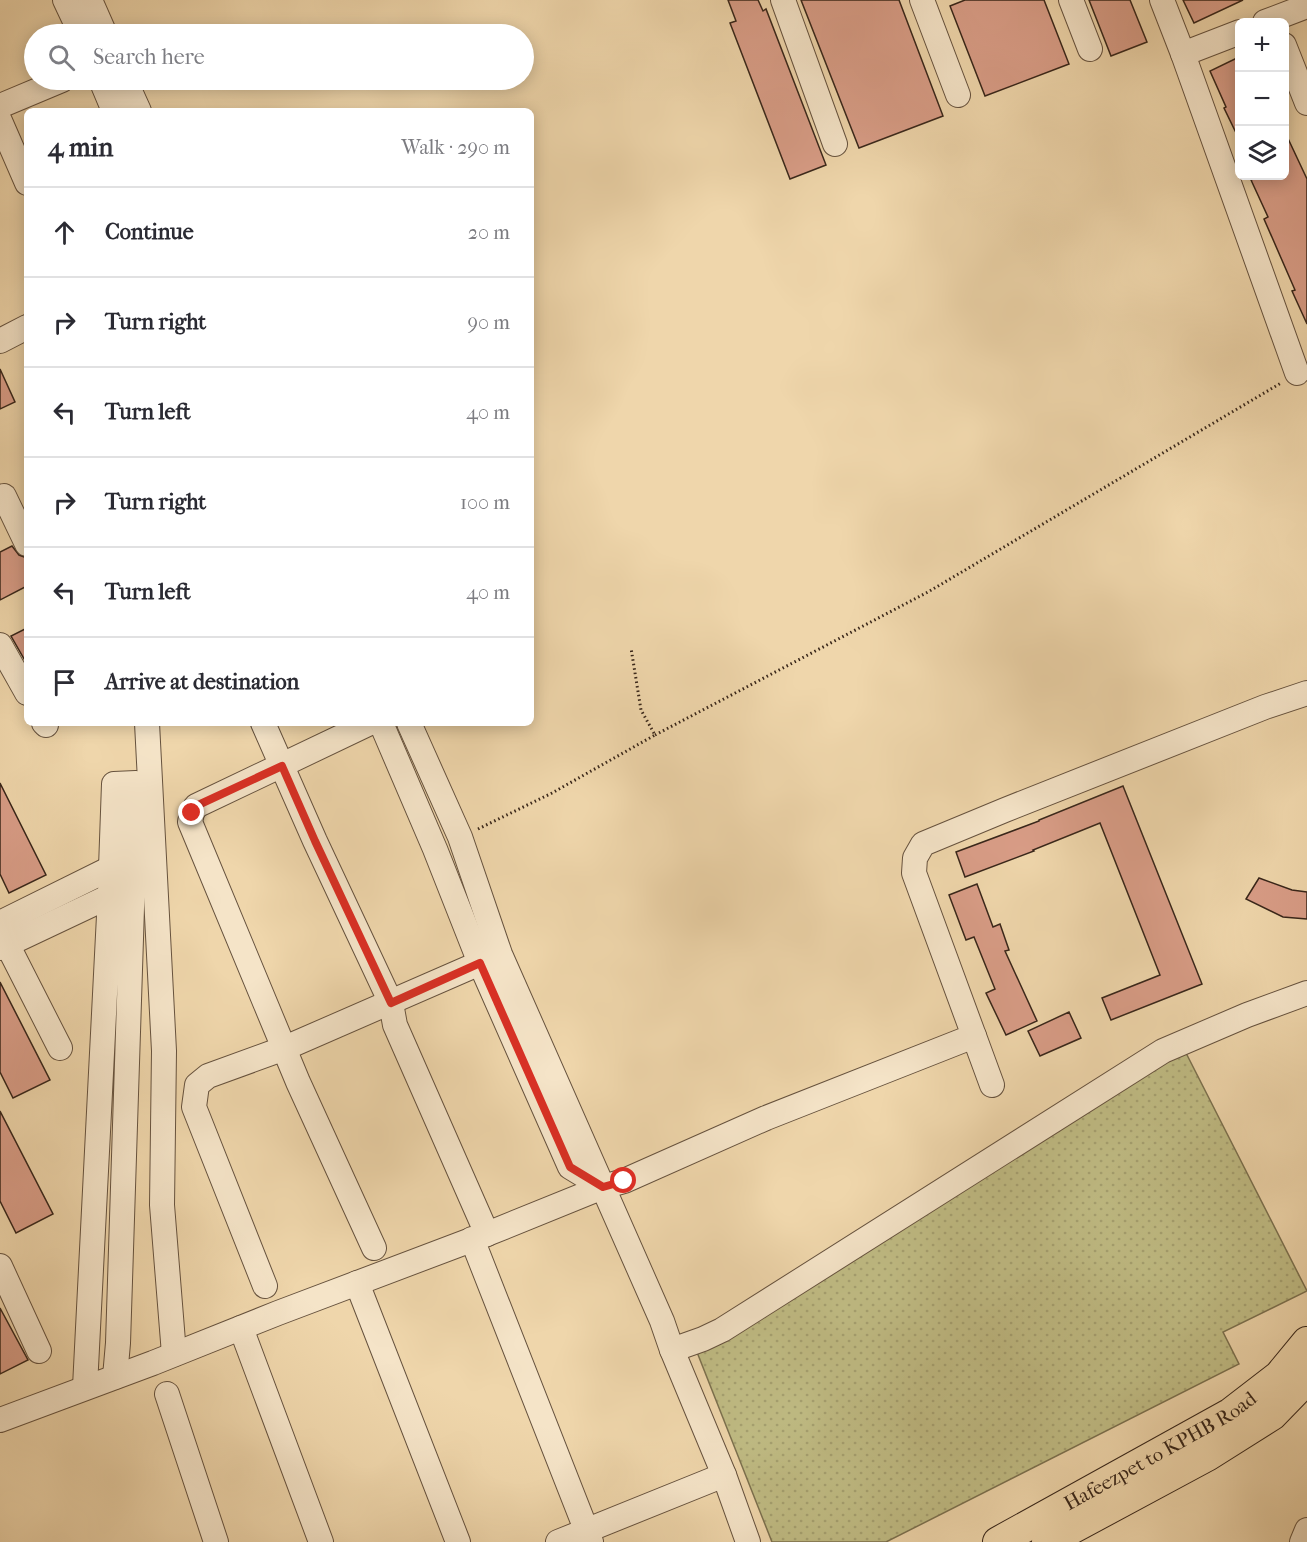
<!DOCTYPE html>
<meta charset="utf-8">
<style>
:root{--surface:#fff;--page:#f7f7f7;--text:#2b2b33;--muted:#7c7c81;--line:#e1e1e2}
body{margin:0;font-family:"IM FELL French Canon",serif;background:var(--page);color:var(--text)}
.controls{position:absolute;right:18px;top:18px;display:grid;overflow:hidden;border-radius:9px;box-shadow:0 3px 15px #0003}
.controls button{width:54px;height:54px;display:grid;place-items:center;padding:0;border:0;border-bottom:2px solid var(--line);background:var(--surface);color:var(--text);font:30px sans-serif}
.stop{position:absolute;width:18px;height:18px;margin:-14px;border:4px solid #d93025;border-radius:50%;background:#fff}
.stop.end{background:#d93025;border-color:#fff;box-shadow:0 2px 6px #0008}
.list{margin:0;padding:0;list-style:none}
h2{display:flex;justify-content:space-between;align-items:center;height:78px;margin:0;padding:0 24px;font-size:26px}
h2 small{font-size:20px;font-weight:400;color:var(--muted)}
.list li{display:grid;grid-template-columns:39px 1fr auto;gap:18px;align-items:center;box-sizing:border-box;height:90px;padding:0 24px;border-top:2px solid var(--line)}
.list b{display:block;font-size:22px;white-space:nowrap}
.list em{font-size:20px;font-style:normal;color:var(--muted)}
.icon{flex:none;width:33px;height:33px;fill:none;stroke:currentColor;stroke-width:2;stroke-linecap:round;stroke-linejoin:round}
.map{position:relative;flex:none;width:1307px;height:1542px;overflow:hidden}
.search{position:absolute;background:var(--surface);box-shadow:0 3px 15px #0003;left:24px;top:24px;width:510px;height:66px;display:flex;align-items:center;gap:15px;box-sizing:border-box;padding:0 21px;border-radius:33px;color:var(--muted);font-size:22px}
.panel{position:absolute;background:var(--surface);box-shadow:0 3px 15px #0003;left:24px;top:108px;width:510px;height:618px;border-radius:9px}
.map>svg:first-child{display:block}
.grass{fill:url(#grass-dots);stroke:#7c714f;stroke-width:1.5}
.building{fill:#d99d87;stroke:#38261a;stroke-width:1.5}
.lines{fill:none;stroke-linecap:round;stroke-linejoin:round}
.minor-casing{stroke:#66523e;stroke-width:26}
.major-casing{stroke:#38261a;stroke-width:32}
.path{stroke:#38261a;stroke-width:3;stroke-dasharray:1.5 3;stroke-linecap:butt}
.minor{stroke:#f5e4c8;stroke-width:24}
.major{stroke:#efd6ab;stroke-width:30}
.route{stroke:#d93025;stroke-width:8}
.labels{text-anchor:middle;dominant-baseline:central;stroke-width:5;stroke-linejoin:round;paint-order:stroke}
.street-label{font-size:20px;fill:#38261a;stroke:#f5e4c8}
</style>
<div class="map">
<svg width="1307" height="1542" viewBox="0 0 1307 1542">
<defs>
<pattern id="grass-dots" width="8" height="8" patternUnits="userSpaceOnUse" patternTransform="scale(1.5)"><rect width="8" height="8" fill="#c0bc84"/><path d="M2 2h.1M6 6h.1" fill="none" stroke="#a6a171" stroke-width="1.8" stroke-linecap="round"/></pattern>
</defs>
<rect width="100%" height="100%" fill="#efd6ab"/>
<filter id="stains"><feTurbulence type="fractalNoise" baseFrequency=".00333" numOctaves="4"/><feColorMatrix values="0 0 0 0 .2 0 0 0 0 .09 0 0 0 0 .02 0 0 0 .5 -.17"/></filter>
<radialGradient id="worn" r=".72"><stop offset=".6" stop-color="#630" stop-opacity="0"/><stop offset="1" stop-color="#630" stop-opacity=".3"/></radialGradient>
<!-- grass -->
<path class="grass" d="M1185,1051L1307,1291L1223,1332L1239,1364L886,1542H772L693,1342Z"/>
<!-- building -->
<g class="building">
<path d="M728,0H758L763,11L766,9L826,165L790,179L730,23L736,21Z"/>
<path d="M801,0H899L943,116L859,148Z"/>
<path d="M965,0H1044L1069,64L985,96L950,6Z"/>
<path d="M1089,0H1130L1147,42L1111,56Z"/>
<path d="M1183,0H1243L1194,23Z"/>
<path d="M1239,57V139L1224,108L1226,107L1210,71Z"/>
<path d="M1284,130L1307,179V324L1292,291L1295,290L1264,219L1268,217L1251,180L1260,176H1284Z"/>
<path d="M0,369L15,402L0,409Z"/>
<path d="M12,546L19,555L27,558V586L0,600V552Z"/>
<path d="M27,628V664L11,636Z"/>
<path d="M0,783L46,875L9,893L0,874Z"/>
<path d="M1123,786L1202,984L1111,1020L1102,998L1160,975L1100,823L1033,850L1034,851L965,877L956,852L1039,821V820Z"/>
<path d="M1259,878L1292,890L1307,892V919L1283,917L1246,899Z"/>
<path d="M977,884L993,927L1000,924L1009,950L1005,951L1037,1021L1006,1035L986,993L995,989L974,937L966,940L949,895Z"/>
<path d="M0,982L50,1080L13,1098L0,1072Z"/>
<path d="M1069,1012L1081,1038L1040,1056L1028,1031Z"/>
<path d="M0,1111L53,1214L16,1233L0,1201Z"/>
<path d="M0,1308L28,1360L0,1374Z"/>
</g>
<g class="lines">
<defs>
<g id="minor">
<path d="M65,0L81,34"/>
<path d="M90,0L105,34"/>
<path d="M783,0L835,144"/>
<path d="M922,0L958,95"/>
<path d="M1071,0L1090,49"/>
<path d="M1162,0L1183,54L1240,32"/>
<path d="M1265,22L1307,6"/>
<path d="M1284,45L1307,103"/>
<path d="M1183,54L1297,373"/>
<path d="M101,80L114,111"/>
<path d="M125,80L139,111"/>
<path d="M0,106L62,80"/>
<path d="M0,121L27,183"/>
<path d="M0,341L27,327"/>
<path d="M0,497L4,496L27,544"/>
<path d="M0,645L27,693"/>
<path d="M44,723L46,725"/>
<path d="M147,723L164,1051L162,1205L174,1354"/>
<path d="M263,723L315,841L391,1003L395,1025L487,1234"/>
<path d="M370,723L196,806L192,813L190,822L298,1082L374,1248"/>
<path d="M381,723L435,849L480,963L570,1167L603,1187"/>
<path d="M409,723L460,837L500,954L662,1321L672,1350L724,1475L748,1542"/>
<path d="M0,923L111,868"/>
<path d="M7,944L60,1048"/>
<path d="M0,948L110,896"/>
<path d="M974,1036L992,1085"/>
<path d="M472,1239L591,1542"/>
<path d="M0,1266L39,1351"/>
<path d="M357,1283L458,1542"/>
<path d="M265,1286L194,1107L197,1085L208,1076L285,1048L480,963"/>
<path d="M241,1328L321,1542"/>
<path d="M672,1350L703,1339L722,1330L1163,1051L1247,1015L1307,993"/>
<path d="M85,1387L110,896L114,784L136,783L118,1343L115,1377"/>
<path d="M167,1394L216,1542"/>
<path d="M0,1420L153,1363L278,1313L487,1234L603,1187L624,1181L766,1118L974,1036L914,873L915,858L923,844L1005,810L1265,707L1307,693"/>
<path d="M558,1542L724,1475"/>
<path d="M1302,1542L1307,1530"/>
</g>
<g id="major">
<path id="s1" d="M998,1542L1231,1413L1279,1376L1307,1342"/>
<path d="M1047,1542L1207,1456L1272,1415L1307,1379"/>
</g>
</defs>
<!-- minor casing -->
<use href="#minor" class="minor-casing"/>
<!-- major casing -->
<use href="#major" class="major-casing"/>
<!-- path -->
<g class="path">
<path d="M655,735L928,592L1281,383"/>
<path d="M478,829L552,793L655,735L641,710L631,648"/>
</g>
<!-- minor -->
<use href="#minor" class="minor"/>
<!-- major -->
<use href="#major" class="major"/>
</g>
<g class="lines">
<!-- route -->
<path class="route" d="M192,813L196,806L282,766L315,841L391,1003L480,963L570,1167L603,1187L624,1181"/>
</g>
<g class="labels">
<!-- street labels -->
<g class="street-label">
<text stroke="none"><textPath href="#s1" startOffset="186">Hafeezpet to KPHB Road</textPath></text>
</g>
</g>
<rect width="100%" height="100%" filter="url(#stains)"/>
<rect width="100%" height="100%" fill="url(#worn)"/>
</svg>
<div class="controls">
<button>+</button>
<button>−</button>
<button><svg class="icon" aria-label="layers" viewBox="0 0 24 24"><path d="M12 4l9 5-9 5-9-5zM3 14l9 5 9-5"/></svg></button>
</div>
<div class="stop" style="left:624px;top:1181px"></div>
<div class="stop end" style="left:192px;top:813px"></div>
<div class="search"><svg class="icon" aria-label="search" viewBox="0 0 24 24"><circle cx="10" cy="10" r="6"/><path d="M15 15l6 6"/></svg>Search here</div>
<section class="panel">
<h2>4 min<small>Walk · 290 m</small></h2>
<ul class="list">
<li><svg class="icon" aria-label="ahead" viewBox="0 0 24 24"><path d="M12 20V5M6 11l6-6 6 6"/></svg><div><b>Continue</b></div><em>20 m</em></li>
<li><svg class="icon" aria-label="right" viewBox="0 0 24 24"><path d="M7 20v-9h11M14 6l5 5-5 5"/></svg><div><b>Turn right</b></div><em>90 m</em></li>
<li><svg class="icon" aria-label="left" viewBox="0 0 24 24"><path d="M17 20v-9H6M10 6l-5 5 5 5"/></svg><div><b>Turn left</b></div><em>40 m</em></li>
<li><svg class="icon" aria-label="right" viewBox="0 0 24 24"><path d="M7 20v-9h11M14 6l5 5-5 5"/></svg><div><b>Turn right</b></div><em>100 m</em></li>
<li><svg class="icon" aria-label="left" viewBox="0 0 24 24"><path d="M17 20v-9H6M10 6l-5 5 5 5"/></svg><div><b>Turn left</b></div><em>40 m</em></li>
<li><svg class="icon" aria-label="arrive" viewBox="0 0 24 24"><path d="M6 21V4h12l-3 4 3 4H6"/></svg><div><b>Arrive at destination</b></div></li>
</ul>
</section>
</div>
